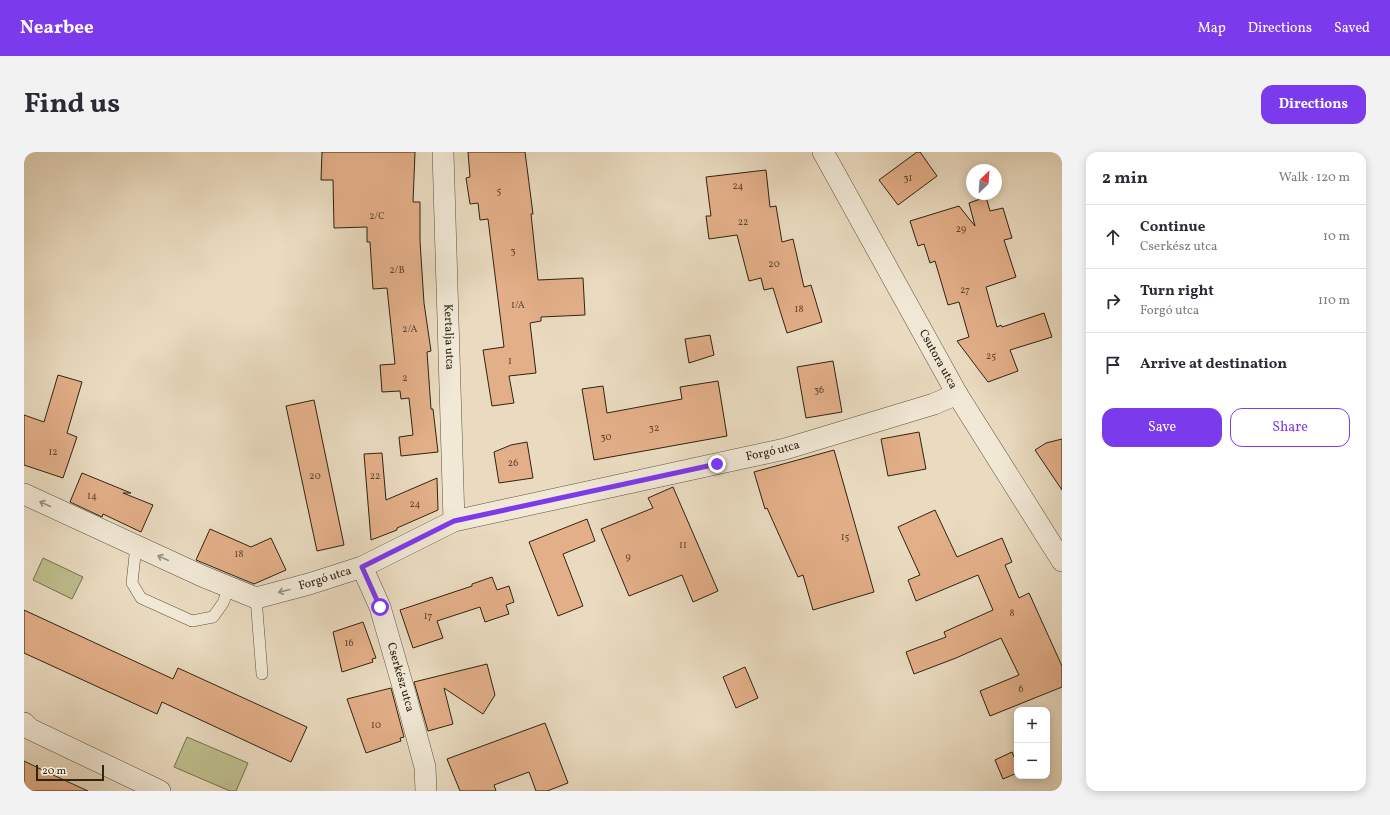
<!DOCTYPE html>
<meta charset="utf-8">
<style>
:root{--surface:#fff;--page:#f2f2f3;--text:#2b2b33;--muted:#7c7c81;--line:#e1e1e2;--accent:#7c3aed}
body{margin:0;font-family:Vollkorn,serif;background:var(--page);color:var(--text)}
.controls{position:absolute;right:12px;bottom:12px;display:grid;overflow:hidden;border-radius:8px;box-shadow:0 2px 10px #0003}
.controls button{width:36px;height:36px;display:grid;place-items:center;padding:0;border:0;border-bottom:1px solid var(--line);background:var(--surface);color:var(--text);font:20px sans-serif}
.compass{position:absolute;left:942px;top:12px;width:36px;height:36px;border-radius:50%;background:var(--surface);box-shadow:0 2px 10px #0003;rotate:25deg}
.scale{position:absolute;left:12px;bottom:10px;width:68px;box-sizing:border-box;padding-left:4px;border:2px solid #2f2312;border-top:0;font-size:11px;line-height:14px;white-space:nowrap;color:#2f2312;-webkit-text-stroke:3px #f1e8d6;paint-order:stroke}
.stop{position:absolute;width:12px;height:12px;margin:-9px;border:3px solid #7c3aed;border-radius:50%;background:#fff}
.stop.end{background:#7c3aed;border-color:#fff;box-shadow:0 1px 4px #0008}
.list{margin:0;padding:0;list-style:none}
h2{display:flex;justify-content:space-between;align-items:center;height:52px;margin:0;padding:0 16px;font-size:17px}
h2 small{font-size:13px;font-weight:400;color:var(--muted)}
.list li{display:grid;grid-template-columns:26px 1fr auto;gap:12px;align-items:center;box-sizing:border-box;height:64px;padding:0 16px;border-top:1px solid var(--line)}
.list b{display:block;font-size:15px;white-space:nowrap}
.list p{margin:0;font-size:13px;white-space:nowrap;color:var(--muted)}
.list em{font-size:13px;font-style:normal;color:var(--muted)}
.actions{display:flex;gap:8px;padding:12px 16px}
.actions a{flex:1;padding:9px 0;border:1px solid var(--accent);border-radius:12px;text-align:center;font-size:14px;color:var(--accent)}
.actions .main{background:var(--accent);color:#fff}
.icon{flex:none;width:22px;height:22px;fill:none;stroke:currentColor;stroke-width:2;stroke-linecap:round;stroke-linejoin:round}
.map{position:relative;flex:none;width:1038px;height:639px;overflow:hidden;border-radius:12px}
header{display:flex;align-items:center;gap:24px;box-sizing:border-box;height:56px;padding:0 20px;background:var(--accent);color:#fff}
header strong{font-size:19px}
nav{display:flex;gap:22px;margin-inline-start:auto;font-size:14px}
.intro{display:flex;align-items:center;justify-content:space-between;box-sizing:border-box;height:96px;padding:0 24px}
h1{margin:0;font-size:28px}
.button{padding:10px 18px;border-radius:12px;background:var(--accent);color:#fff;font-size:14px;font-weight:700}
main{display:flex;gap:24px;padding:0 24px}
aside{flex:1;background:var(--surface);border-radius:12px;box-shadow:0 2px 10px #0003}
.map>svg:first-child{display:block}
.green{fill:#bebe8d;stroke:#767050}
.building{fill:#e3af89;stroke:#2f2312}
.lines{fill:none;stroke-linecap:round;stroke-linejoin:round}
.service-casing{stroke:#5e513e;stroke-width:12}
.minor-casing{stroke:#5e513e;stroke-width:22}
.service{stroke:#f1e8d6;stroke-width:11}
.minor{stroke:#f1e8d6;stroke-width:21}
.oneway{stroke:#9a8f7e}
.route{stroke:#7c3aed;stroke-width:5}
.labels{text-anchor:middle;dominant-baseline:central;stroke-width:4;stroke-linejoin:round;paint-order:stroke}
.number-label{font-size:10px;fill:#5c4630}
.street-label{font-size:12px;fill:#2f2312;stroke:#f1e8d6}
</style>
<header>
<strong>Nearbee</strong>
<nav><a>Map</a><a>Directions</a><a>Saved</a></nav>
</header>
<div class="intro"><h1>Find us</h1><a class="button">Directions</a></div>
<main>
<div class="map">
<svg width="1038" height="639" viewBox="0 0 1038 639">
<rect width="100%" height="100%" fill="#eadbc0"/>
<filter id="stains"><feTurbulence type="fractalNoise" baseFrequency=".005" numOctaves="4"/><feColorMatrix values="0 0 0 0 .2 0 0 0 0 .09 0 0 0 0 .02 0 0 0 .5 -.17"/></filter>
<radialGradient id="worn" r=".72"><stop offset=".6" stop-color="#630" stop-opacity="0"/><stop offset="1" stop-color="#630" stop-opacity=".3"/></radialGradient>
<!-- green -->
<g class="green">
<path d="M19,406L59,425L48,447L9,428Z"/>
<path d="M163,585L224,611L212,639H206L150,615Z"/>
</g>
<!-- building -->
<g class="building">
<path d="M298,0H391L389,50H396V89L400,151L407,199L403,200L407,257H409L414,300L377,304L375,285L389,283L385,246L377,247L376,239L358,240L356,213L371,212L363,136L349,137L346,90H343V75L310,76L309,28H297Z"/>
<path d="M444,0H501L509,62H507L514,128L559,126L561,163L517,165V169L506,171L512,221L485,224L490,251L468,254L459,198L480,195L464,67L456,68L454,51L446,52L442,26L446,25Z"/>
<path d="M893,0H896L913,24L874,53L855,28Z"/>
<path d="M742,18L746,55L752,54L758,90L769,87L780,135L787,133L798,170L763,181L749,136L740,138L737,126L725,129L713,83L685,87L682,64H687L682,25Z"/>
<path d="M962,45L966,59L979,56L988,86L980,88L992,125L962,135L973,175L977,173L978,175L1020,161L1028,185L986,198L994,219L964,230L933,189L945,185L935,150L924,153L911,109L906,111L900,92L894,94L886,69L935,54L951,74L945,51Z"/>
<path d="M686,183L690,203L665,211L661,187Z"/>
<path d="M809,209L818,260L782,266L773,215Z"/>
<path d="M34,223L58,230L43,281L53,285L39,326L0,313V263L20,270Z"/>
<path d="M694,229L703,284L570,308L558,237L579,234L583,261L658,247L656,235Z"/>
<path d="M290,248L320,393L293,399L262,254Z"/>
<path d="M895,280L902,317L864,324L857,287Z"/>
<path d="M1038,287V338L1011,298L1022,291Z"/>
<path d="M503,290L509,326L475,331L470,300L487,293Z"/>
<path d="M810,298L850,440L789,458L779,423L774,425L743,356L741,357L730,320Z"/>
<path d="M358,301L362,348L413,326L414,358L373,376V378L347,388L340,302Z"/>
<path d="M58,321L107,341H99L129,353L117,380L79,362L78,365L46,350Z"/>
<path d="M649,335L694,439L669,450L658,423L605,444L577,377L629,356L624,346Z"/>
<path d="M911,358L933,405L978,386L988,410L981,413L995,446L1005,441L1038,514V535L966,564L956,539L995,523L977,486L932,506L890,522L882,500L922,485L920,480L969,458L954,423L892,449L884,428L896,423L874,375Z"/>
<path d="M563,367L571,389L539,402L559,454L534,464L505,390Z"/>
<path d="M186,377L227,395L247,386L262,418L230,432L172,408Z"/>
<path d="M468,425L473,438L485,434L490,450L482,453L485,462L461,470L456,455L413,469L419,486L389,496L376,458L448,434V432Z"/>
<path d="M0,458L149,527L154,516L283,575L267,610L138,550L133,562L0,501Z"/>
<path d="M339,470L352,506L348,507L349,510L318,520L309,480Z"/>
<path d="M463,512L471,543L459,562L420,536L429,572L404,579L390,530Z"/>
<path d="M721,515L734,546L712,556L699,525Z"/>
<path d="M367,536L380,585L376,586L377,589L342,601L323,547Z"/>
<path d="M521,571L544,631L523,639H512L505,620L470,633L472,639H436L423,607Z"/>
<path d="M988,600L993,612V621L979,627L971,608Z"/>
<path d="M0,609L27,622L64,639H0Z"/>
</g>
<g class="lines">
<defs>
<g id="service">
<path d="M112,394L108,431L117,446L168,469L189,465L199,451L205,435"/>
<path d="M232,446L238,522"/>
</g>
<g id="minor">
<path id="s1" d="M419,0L430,369"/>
<path id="s2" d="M799,0L933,242L1038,409"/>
<path id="s3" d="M0,342L178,424L232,446L285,432L338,415L430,369L761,297L910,252L933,242"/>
<path id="s4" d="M338,415L356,455L382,545L401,615L402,639"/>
<path d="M0,571L6,577L136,639"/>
</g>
</defs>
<!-- service casing -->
<use href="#service" class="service-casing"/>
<!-- minor casing -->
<use href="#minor" class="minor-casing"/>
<!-- service -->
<use href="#service" class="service"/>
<!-- minor -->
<use href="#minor" class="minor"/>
</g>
<!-- one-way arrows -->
<defs><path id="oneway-shaft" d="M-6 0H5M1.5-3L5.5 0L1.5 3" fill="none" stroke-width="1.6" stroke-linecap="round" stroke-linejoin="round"/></defs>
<g class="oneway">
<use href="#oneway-shaft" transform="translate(21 352) rotate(-155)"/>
<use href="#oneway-shaft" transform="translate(139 406) rotate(-155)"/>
<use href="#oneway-shaft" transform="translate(260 439) rotate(166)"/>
</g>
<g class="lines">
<!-- route -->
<path class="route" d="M356,455L338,415L430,369L693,312"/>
</g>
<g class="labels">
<!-- number labels -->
<g class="number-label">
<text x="884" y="26">31</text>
<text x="714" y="34">24</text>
<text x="475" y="39">5</text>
<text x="353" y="64">2/C</text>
<text x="719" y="70">22</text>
<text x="937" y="77">29</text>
<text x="489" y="99">3</text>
<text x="750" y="112">20</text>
<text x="373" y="118">2/B</text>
<text x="941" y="138">27</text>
<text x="494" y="153">1/A</text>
<text x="775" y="157">18</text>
<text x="386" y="177">2/A</text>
<text x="967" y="204">25</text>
<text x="486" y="209">1</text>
<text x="381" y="226">2</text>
<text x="795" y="238">36</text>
<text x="630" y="276">32</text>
<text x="582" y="285">30</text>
<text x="29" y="300">12</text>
<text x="489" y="311">26</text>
<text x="291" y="324">20</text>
<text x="351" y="324">22</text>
<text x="68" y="344">14</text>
<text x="391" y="352">24</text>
<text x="821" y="385">15</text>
<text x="659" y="393">11</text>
<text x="215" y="402">18</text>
<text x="604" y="405">9</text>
<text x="988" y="461">8</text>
<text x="404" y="464">17</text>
<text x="325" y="491">16</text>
<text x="997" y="537">6</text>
<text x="352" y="573">10</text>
</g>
<!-- street labels -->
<g class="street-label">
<text stroke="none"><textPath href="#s1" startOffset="185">Kertalja utca</textPath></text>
<text stroke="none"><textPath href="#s2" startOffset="237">Csutora utca</textPath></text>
<text stroke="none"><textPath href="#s3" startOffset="794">Forgó utca</textPath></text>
<text stroke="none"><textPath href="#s3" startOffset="326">Forgó utca</textPath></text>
<text stroke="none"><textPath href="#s4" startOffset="117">Cserkész utca</textPath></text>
</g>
</g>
<rect width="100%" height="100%" filter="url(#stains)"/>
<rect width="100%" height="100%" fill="url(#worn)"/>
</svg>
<div class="controls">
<button>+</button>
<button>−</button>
</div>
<svg class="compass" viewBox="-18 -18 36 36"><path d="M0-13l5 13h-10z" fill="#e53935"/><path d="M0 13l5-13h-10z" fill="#7c7c81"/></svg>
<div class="scale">20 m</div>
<div class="stop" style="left:356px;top:455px"></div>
<div class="stop end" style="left:693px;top:312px"></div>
</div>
<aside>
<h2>2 min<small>Walk · 120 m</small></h2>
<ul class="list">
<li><svg class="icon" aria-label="ahead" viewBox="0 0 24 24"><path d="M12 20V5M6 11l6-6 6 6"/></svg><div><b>Continue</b><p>Cserkész utca</p></div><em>10 m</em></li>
<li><svg class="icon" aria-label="right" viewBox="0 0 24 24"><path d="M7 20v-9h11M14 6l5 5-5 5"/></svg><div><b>Turn right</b><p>Forgó utca</p></div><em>110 m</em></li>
<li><svg class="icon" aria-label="arrive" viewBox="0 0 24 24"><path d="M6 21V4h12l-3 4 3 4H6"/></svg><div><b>Arrive at destination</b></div></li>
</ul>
<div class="actions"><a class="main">Save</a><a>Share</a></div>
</aside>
</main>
